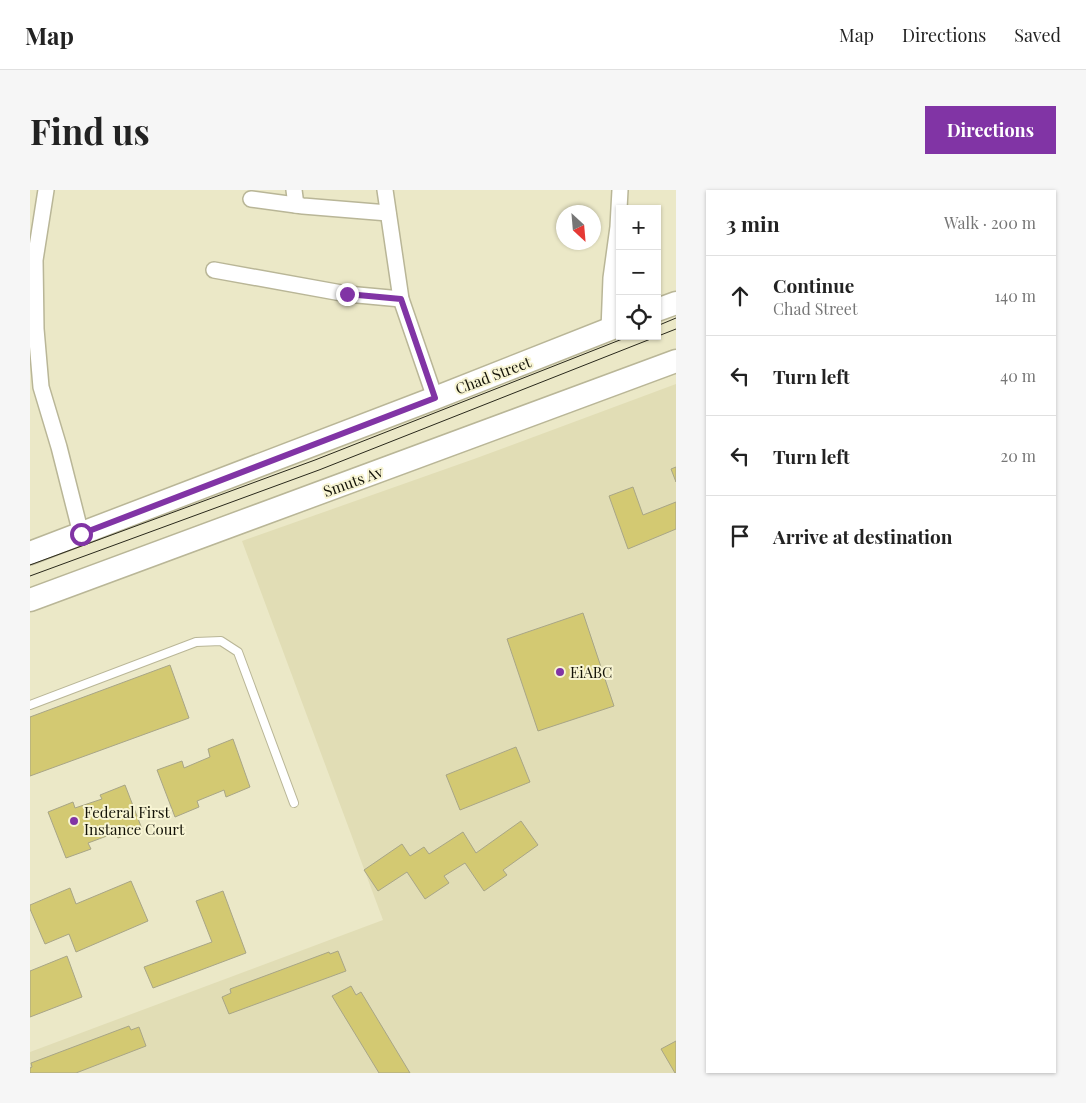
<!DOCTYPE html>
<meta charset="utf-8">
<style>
:root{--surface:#fff;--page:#f6f6f6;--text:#222;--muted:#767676;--line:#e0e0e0;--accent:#8134a5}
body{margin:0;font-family:"Playfair Display",serif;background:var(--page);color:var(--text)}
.controls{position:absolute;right:15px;top:15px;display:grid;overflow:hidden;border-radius:0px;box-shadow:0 1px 4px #0004}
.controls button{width:45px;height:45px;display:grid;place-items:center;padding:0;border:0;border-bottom:1px solid var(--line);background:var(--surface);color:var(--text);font:25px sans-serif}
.compass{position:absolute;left:526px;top:15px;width:45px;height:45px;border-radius:50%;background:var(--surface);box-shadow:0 1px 4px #0004;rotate:154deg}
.stop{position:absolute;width:15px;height:15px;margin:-11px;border:4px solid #8134a5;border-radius:50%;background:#fff}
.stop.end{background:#8134a5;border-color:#fff;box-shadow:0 1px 5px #0008}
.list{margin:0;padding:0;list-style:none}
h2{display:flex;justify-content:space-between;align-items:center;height:65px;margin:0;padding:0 20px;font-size:21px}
h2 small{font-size:16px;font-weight:400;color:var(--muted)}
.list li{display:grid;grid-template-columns:32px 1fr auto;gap:15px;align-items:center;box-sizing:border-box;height:80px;padding:0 20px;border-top:1px solid var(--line)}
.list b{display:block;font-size:19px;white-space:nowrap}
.list p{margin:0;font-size:16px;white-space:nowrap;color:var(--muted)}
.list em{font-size:16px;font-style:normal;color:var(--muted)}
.icon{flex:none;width:28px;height:28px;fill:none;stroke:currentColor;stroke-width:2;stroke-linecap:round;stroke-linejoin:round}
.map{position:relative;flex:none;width:646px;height:883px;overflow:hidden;border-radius:0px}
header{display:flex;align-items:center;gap:30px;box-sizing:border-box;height:70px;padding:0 25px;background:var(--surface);border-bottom:1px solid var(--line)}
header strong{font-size:24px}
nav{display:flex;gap:28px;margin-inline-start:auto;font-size:18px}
.intro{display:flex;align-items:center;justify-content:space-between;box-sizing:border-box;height:120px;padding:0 30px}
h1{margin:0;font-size:35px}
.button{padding:12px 22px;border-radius:0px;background:var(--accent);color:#fff;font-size:18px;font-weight:700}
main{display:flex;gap:30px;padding:0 30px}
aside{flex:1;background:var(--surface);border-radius:0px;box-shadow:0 1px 4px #0004}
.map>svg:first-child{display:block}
.built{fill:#e1ddb5}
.building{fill:#d3c972;stroke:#a8a586}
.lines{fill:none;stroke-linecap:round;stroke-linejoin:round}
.service-casing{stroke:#b9b697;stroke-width:10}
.minor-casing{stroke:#b9b697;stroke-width:18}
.primary-casing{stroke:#b9b697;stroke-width:25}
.service{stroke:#fff;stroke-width:8}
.minor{stroke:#fff;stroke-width:15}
.primary{stroke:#fff;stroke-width:22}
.tram{stroke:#29281b;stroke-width:1}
.route{stroke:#8134a5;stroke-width:6}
.poi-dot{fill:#8134a5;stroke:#f8f5d4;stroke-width:2}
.labels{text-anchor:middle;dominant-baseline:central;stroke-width:4;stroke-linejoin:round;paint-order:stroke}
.street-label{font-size:15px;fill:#131207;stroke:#f8f5d4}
.poi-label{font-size:15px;fill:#131207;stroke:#f8f5d4;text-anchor:start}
</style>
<header>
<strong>Map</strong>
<nav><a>Map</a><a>Directions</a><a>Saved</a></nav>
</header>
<div class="intro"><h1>Find us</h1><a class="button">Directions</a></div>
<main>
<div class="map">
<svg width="646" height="883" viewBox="0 0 646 883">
<rect width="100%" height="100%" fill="#ebe8c7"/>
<!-- built -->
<path class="built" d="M646,194V883H0V862L353,730L212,351L444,269Z"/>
<!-- building -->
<g class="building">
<path d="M646,277V292L641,279Z"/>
<path d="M603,297L613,325L646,312V339L598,359L579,306Z"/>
<path d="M553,423L584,516L508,541L477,449Z"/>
<path d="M140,475L159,528L0,586V527Z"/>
<path d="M203,549L220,597L196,607L194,600L167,611L169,617L145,627L127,580L152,571L154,578L180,567L178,559Z"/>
<path d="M486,557L500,592L430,620L416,585Z"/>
<path d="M95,595L112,639L88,648L85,643L58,653L61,659L36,668L18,622L43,612L45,618L72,609L70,605Z"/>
<path d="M491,631L508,655L473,680L477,685L454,701L435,673L414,686L419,693L395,709L377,682L348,701L334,680L372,654L380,666L394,657L399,664L433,642L446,663Z"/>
<path d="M101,691L118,731L46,762L39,744L15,754L0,719V715L40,698L46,714Z"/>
<path d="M193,701L216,763L123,798L114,777L182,752L166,711Z"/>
<path d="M308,761L316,781L199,824L192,807L201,803L200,799L299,762L300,764Z"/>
<path d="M37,766L52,807L0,827V781Z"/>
<path d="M321,796L326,805L331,802L380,883H349L302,806Z"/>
<path d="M99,836L101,840L109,837L116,856L46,883H0V878L2,877L1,873Z"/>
<path d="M646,851V883H645L631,859Z"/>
</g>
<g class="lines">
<defs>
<path id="service" d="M0,515L166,452L191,451L208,462L264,613"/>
<g id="minor">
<path d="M16,0L5,70L6,139L11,197L29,257L51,344"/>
<path d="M264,0L266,15"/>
<path d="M355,0L371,109L405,208"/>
<path d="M221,9L273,16L358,23"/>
<path d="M184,80L317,104L371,109"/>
<path d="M579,140L581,88L588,37L590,0"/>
</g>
<g id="primary">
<path d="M627,120L646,113"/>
<path d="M0,363L405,208L590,135"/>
<path d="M0,410L646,171"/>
</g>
</defs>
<!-- service casing -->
<use href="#service" class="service-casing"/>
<!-- minor casing -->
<use href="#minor" class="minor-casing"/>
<!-- primary casing -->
<use href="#primary" class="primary-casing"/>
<!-- service -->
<use href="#service" class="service"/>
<!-- minor -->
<use href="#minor" class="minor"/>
<!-- primary -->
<use href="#primary" class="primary"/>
<!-- tram -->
<g class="tram">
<path d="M627,136L646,128"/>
<path d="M0,375L285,270L600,146"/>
<path d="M0,386L289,280L646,139"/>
</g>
</g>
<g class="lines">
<!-- route -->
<path class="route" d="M51,344L405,208L371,109L317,104"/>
</g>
<!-- markers -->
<g class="poi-dot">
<circle cx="530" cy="482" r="5"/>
<circle cx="44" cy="631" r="5"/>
</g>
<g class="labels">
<!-- street labels -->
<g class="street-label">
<text transform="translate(463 185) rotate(-21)">Chad Street</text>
<text transform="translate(323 291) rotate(-20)">Smuts Av</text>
</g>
<!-- poi labels -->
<g class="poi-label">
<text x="540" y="482">EiABC</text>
<text x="54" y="622">Federal First<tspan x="54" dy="17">Instance Court</tspan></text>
</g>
</g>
</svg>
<div class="controls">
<button>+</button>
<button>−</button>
<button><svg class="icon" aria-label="locate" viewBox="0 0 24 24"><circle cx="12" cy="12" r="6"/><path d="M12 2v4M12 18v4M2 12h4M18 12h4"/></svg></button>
</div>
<svg class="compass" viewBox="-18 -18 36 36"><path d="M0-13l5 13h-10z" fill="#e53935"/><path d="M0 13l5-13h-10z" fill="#767676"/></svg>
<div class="stop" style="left:51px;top:344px"></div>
<div class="stop end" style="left:317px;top:104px"></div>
</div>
<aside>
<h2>3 min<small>Walk · 200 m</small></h2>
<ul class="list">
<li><svg class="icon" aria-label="ahead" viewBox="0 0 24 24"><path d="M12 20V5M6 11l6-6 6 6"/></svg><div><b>Continue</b><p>Chad Street</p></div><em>140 m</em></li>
<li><svg class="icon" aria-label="left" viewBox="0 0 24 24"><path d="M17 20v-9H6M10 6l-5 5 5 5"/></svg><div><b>Turn left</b></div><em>40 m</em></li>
<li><svg class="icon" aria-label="left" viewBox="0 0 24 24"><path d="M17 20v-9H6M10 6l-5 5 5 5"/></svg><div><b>Turn left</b></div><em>20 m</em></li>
<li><svg class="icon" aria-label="arrive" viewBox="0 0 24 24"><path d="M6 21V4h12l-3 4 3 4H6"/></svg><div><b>Arrive at destination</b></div></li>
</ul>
</aside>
</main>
